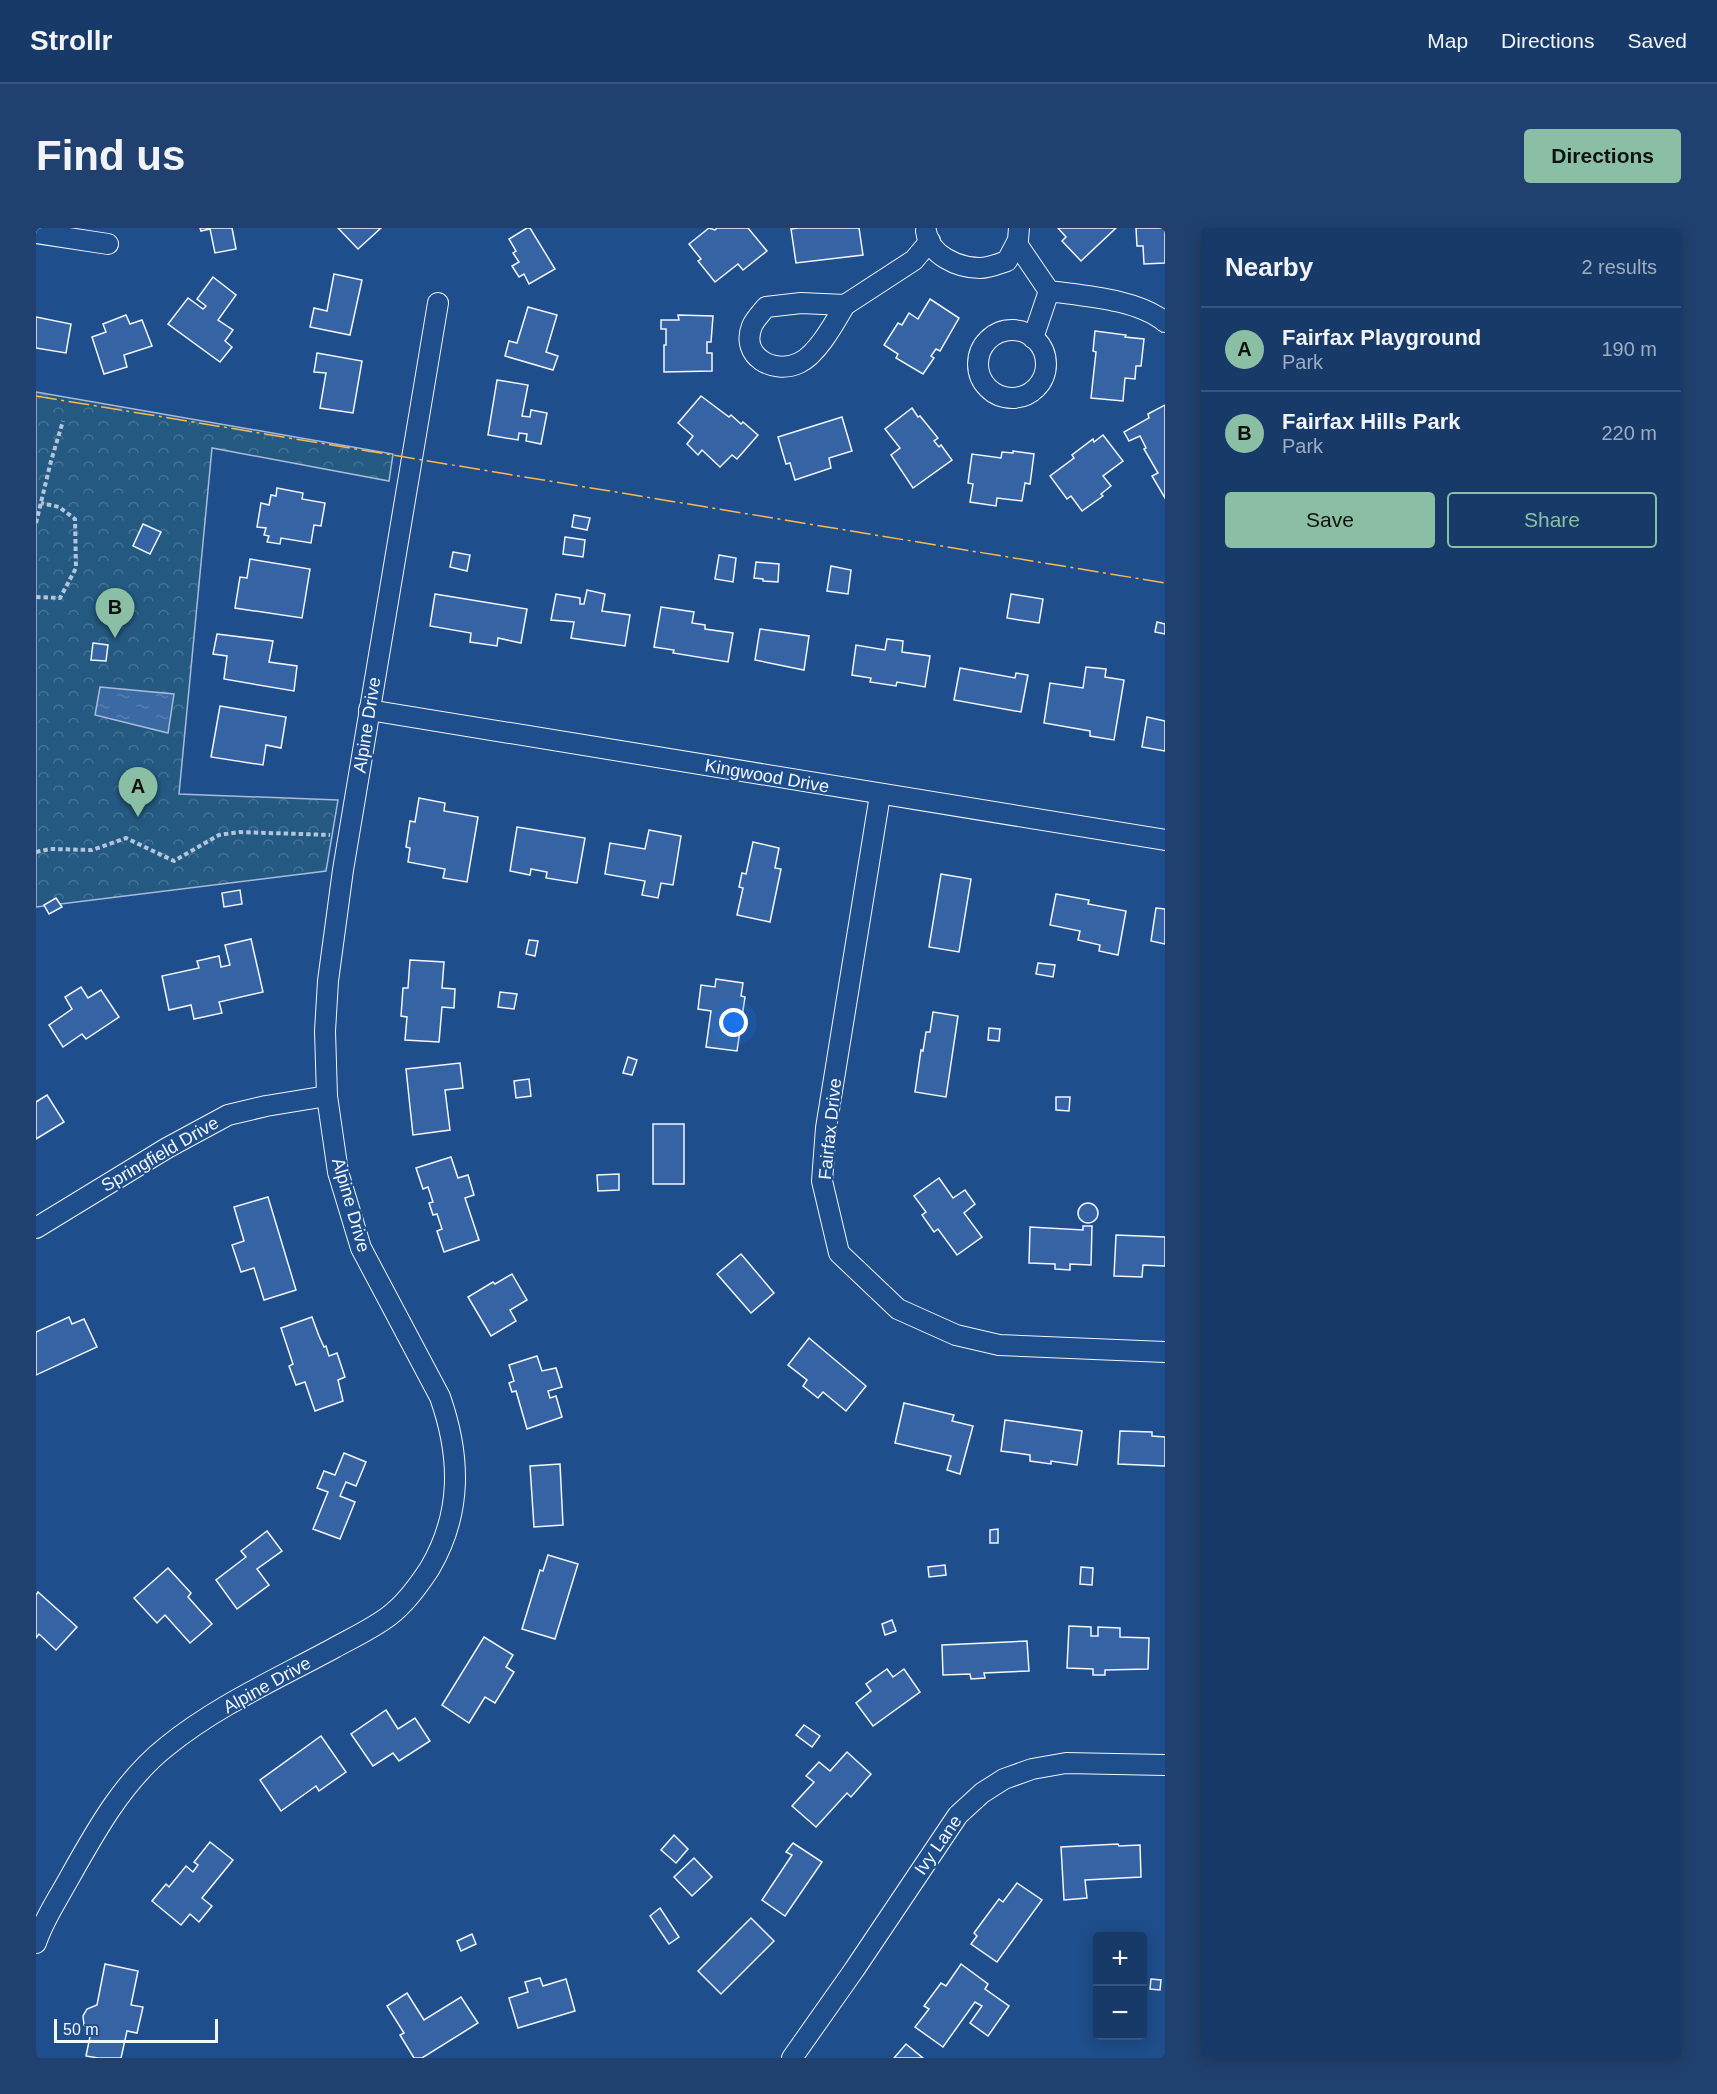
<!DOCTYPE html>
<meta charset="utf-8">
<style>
:root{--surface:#173a69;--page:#20416f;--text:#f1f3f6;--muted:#9eadc0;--line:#36547d;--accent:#8abfa5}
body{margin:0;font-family:Arial,sans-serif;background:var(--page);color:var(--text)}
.controls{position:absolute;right:18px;bottom:18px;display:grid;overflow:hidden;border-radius:6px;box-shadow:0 3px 15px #0003}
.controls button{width:54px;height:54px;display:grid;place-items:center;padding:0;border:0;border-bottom:2px solid var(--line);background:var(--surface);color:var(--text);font:30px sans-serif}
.scale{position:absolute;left:18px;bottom:15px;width:164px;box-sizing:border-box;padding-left:6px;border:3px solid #f2f6ff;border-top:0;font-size:16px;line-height:21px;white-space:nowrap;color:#f2f6ff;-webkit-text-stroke:4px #1f4e8c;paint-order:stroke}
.you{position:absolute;left:698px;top:795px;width:21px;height:21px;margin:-15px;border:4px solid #fff;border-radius:50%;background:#1a73e8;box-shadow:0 0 0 9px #1a73e833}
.badge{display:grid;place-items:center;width:39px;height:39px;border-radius:50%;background:var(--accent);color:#111;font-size:20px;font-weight:700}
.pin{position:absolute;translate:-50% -50px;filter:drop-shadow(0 2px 3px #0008)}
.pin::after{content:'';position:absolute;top:32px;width:21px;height:18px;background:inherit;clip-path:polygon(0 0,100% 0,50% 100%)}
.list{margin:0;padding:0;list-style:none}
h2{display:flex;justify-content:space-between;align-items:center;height:78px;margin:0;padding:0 24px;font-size:26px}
h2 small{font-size:20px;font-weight:400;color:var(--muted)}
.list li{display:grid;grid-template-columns:39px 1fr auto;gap:18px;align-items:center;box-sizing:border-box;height:84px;padding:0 24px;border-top:2px solid var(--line)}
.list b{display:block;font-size:22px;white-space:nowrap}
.list p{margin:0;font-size:20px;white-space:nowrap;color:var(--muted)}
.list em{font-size:20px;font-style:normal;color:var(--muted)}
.actions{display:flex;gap:12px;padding:18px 24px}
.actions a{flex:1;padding:14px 0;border:2px solid var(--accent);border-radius:6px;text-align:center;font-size:21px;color:var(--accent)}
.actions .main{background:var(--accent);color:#111}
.map{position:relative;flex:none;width:1129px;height:1830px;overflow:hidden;border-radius:6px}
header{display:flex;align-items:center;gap:36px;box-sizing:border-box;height:84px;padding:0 30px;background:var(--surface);border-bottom:2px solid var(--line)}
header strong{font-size:28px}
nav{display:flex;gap:33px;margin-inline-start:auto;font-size:21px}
.intro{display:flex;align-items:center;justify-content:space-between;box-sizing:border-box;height:144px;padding:0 36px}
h1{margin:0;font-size:42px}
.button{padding:15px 27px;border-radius:6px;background:var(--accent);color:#111;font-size:21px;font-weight:700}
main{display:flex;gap:36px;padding:0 36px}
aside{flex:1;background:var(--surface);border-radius:6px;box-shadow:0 3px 15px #0003}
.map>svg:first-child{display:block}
.park{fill:url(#park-crowns);stroke:#a8bbd7;stroke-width:1.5}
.water{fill:url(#water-ripples);stroke:#a8bbd7;stroke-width:1.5}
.building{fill:#3563a3;stroke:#f2f6ff;stroke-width:1.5}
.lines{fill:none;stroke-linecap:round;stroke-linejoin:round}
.street-casing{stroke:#f2f6ff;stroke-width:22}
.path{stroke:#b3c4dc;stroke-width:4;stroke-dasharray:4.5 3;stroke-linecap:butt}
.street{stroke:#1f4e8c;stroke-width:20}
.power{stroke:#ffb74d;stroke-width:1.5;stroke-dasharray:21 4.5 3 4.5;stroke-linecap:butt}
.labels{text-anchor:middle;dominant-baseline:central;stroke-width:4.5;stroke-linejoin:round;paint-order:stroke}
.street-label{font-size:18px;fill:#f2f6ff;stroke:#1f4e8c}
</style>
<header>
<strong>Strollr</strong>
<nav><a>Map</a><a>Directions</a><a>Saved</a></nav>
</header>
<div class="intro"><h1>Find us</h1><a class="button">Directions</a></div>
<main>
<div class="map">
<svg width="1129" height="1830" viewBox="0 0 1129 1830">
<defs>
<pattern id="park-crowns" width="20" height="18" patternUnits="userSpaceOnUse" patternTransform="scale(1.5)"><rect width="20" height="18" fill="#245a82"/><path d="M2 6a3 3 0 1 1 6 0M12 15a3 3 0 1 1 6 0" fill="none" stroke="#447295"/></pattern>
<pattern id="water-ripples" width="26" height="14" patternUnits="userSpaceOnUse" patternTransform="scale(1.5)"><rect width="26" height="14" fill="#3b69a3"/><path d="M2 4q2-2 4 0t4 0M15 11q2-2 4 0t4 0" fill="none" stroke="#587fb1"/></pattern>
</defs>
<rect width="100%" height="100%" fill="#1f4e8c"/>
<!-- park -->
<path class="park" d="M0,164L357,226L353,253L176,220L143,566L302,572L290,643L0,679Z"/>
<!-- water -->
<path class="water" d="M64,459L138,466L132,505L59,487Z"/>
<!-- building -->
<g class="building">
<path d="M164,0H196L200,21L179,25L174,1L165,3Z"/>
<path d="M302,0H345L322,21Z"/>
<path d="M491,0H494L519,41L493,56L488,46L483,49L476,38L483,34L477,25L480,23L473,11Z"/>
<path d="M673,0L679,2L681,0H712L731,23L707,42L702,36L679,54L662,33L665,31L653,16Z"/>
<path d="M762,0H823L827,27L760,35L755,1Z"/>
<path d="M1022,0H1080L1045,33L1026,13L1030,9Z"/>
<path d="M1100,0H1129V35L1108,36L1107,18H1101Z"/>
<path d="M298,46L326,52L314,107L274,99L278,80L291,83Z"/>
<path d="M177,49L200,67L182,92L197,102L189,113L196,119L184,134L132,96L152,70L167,81L170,78L161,71Z"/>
<path d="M894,71L923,90L904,123L900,121L895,128L898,130L887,146L860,130L862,126L848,117L862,95L866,97L873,85L882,91Z"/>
<path d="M492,79L521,87L510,124L522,128L517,142L469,128L473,113L481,115Z"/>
<path d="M90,87L94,96L106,92L116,118L88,127L91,139L68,146L56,109L70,104L67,96Z"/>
<path d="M642,87L677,88L675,114H671V125H676V143L628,144V117H630V101H625V92H643Z"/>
<path d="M0,89L35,96L30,125L0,120Z"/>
<path d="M1059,103L1090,107L1089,109L1108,111L1105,138H1100L1099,151L1089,150L1087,173L1055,170L1060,124L1057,123Z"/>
<path d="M281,125L326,133L317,185L284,180L290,145L278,144Z"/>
<path d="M461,152L492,157L486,188L494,189L495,182L511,185L505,216L490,213L491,206L483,205L482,212L452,207Z"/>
<path d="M665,168L693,189L695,187L705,196L707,194L722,207L701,231L696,227L684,239L666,222L662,227L651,216L657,208L642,195Z"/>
<path d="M1129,177V270L1116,248L1122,245L1108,221L1110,220L1104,208L1093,213L1088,204L1113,190L1112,186Z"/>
<path d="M876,180L882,189L884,188L902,210L898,213L903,219L905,217L916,232L877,260L855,227L864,220L849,201Z"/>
<path d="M806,189L816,223L793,230L795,240L759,252L754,235L750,236L742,209Z"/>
<path d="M1067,207L1087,233L1067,248L1075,258L1065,266L1067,268L1046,283L1035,268L1031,271L1014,248L1038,230L1036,227L1057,211L1058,214Z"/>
<path d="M977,223L998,226L994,256L989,255L986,273L961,270L960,278L934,274L937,256L932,255L936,226L965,230L966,224L977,225Z"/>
<path d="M241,260L267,265L266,271L289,275L285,298L278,297L275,315L245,310L244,316L231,314L233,308L228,307L230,300L221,299L225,275L233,277L235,267L240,268Z"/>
<path d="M538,287L554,290L551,302L536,299Z"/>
<path d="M107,296L125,304L114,326L97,318Z"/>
<path d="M529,309L549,312L547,329L527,326Z"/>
<path d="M417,324L434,327L431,343L414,339Z"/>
<path d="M683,327L700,330L697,354L679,351Z"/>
<path d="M214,331L274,341L266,390L199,380L204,349L211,350Z"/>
<path d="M720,334L743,336L742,354L727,353V351L718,350Z"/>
<path d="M795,338L815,342L812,366L791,363Z"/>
<path d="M551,362L569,366L566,383L594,387L589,418L535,410L538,394L515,392L520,366L544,370V376H548Z"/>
<path d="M399,366L491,381L485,415L462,410L461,418L434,414L435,405L394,398Z"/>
<path d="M975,366L1007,371L1003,395L971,390Z"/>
<path d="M625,379L658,384L656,395L669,397V401L697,405L692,434L637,425L638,422L618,419Z"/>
<path d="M1121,394L1129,396V406L1119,404Z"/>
<path d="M724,401L773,408L768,442L719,432Z"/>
<path d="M181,406L237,413L233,434L261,438L258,463L188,451L191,428L177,426Z"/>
<path d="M851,411L867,413L866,424L894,428L889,459L861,454L860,458L834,454L835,450L816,447L820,417L849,422Z"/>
<path d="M57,415L72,417L70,433L55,432Z"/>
<path d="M1050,439L1070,441L1069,449L1088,452L1078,512L1054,508V503L1008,495L1014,455L1047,460Z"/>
<path d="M924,440L979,450L980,445L992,447L985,484L918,472Z"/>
<path d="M184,478L250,489L245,520L230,517L227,537L175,529Z"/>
<path d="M1111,489L1129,493V523L1106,519Z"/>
<path d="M383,570L409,575L408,583L442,589L431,654L407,650L409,641L372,634L374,620L370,619L374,593L379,594Z"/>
<path d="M481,599L549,610L541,655L510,650L511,644L495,641L494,647L474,643Z"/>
<path d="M613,602L645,608L637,657L625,655L622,670L606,667L609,653L569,646L574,615L609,621Z"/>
<path d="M717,614L743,620L739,640L745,641L734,694L701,687L707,660L703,659L706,645L710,646Z"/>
<path d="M905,646L935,651L923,724L893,719Z"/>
<path d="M204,662L206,676L188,679L186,665Z"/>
<path d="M1020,666L1053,672L1052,676L1090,683L1082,727L1063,723L1064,717L1042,712L1044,703L1014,697Z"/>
<path d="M20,670L26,679L13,686L8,677Z"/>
<path d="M1120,680L1129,681V716L1115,713Z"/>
<path d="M215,711L227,764L183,774L186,785L158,791L155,777L133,782L126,748L163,740L161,733L183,728L185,739L194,737L189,717Z"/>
<path d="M493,712L502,713L499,728L490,726Z"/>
<path d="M374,732L408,734L406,760L419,761L418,780L406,779L403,814L369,812L371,789L365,788L367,760H372Z"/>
<path d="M1002,735L1019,737L1017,749L1000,746Z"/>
<path d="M680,751L707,755L705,768L709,769L701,823L670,819L675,783L662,781L665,757L679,759Z"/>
<path d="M45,759L52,770L65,762L83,789L50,811L46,806L27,819L13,797L36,781L29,769Z"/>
<path d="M464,764L481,766L478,781L462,779Z"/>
<path d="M897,784L922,788L910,869L879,864L885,822L887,823L890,804H894Z"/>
<path d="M953,800L964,801L963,813L952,812Z"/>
<path d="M592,829L601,832L596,847L587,845Z"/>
<path d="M424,835L427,860L409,862L414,902L377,907L370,841Z"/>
<path d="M493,851L495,868L480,870L478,853Z"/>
<path d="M11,867L28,894L0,911V874Z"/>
<path d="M1020,869H1034L1033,883L1020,882Z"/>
<rect x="617" y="896" width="31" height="60"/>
<path d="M415,929L422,950L432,947L438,967L429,970L443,1012L408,1024L401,1003L406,1001L401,986L397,987L393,975L397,974L392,959L387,961L380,940Z"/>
<path d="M583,946V962L562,963L561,947Z"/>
<path d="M903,950L917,970L929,962L939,976L928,985L946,1009L921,1027L902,1001L898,1004L886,987L890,984L878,968Z"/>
<path d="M232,969L260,1062L228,1072L218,1040L205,1044L196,1017L208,1013L198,979Z"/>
<circle cx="1052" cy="985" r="10"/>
<path d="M1047,998H1056L1055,1037L1034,1036V1042L1019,1041V1036L993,1035L994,999L1047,1002Z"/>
<path d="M1080,1007L1129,1009V1038L1107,1037L1106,1049L1078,1048Z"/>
<path d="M705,1026L738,1065L715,1085L681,1046Z"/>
<path d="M476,1046L491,1072L474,1082L480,1093L455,1108L432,1069L457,1054L459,1056Z"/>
<path d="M33,1089L36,1096L48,1091L61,1119L0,1147V1104Z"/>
<path d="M276,1089L283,1108L288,1119L290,1118L293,1128L301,1125L309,1149L302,1152L307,1173L279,1183L269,1154L260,1157L253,1138L257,1136L245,1100Z"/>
<path d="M773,1110L830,1158L810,1183L787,1164L782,1170L767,1158L771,1152L752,1137Z"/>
<path d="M501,1128L506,1143L520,1140L526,1159L512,1163L514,1170L520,1168L526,1189L491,1201L480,1163L476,1164L473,1155L478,1153L473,1137Z"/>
<path d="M868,1175L918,1187L916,1193L937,1198L924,1246L911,1242L915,1228L859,1215Z"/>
<path d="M969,1192L1046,1203L1041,1237L1015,1233V1236L994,1233V1227L965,1223Z"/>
<path d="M1084,1203L1116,1204V1208L1129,1209V1238L1082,1236Z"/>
<path d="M308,1225L330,1234L320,1258L310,1254L304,1268L319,1274L304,1311L277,1301L292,1264L281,1260L288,1243L299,1247Z"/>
<path d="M524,1236L527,1297L498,1299L494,1238Z"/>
<path d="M962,1301V1315H954V1302Z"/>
<path d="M231,1303L246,1323L221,1341L233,1357L201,1381L180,1352L210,1329L205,1323Z"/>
<path d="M512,1327L542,1336L519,1411L486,1401L504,1342L507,1343Z"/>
<path d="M909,1337L910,1347L893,1349L892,1339Z"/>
<path d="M1045,1339L1057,1340L1056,1357L1044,1356Z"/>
<path d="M132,1340L155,1365L152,1369L176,1396L154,1415L129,1387L121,1395L98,1370Z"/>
<path d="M2,1364L41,1399L20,1422L3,1406L0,1410V1367Z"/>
<path d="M856,1392L860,1403L849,1407L846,1396Z"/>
<path d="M1033,1398L1055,1399V1408H1062V1399L1084,1400V1409L1113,1410L1112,1441L1069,1442V1447H1057V1441L1031,1440Z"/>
<path d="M448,1409L477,1427L470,1439L478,1444L459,1475L449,1469L433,1495L406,1477Z"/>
<path d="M991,1413L993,1443L948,1445L949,1450L935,1451L934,1446L907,1447L906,1417Z"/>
<path d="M851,1441L857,1449L868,1441L884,1464L837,1498L820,1475L835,1463L830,1456Z"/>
<path d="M350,1482L362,1501L379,1490L394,1513L363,1533L357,1525L337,1538L315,1506Z"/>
<path d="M768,1497L784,1508L776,1519L760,1507Z"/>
<path d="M285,1508L310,1544L283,1563L280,1558L245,1583L224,1552Z"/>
<path d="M811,1524L835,1546L815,1569L811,1565L780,1599L756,1578L778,1554L770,1548L783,1534L794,1543Z"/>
<path d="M638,1607L652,1621L640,1635L625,1622Z"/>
<path d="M174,1614L197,1632L166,1670L176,1678L163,1694L154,1686L145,1697L116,1673L130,1656L133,1659L150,1638L157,1644L162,1637L158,1634Z"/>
<path d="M757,1615L786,1634L749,1688L726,1672L756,1627L750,1624Z"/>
<path d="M1082,1616L1083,1618L1104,1617L1105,1649L1049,1652L1051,1670L1028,1672L1025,1619Z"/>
<path d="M658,1630L676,1649L656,1668L638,1649Z"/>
<path d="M981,1655L1006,1672L961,1734L935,1716L941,1708L938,1705L963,1671L967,1674Z"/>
<path d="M624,1680L643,1709L633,1716L614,1688Z"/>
<path d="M715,1690L738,1713L685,1766L662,1743Z"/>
<path d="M436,1706L440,1716L425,1723L421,1713Z"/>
<path d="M69,1736L102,1743L95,1777L107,1779L101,1805L91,1803L85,1830H62L50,1828L55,1804L48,1797L47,1788L51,1781L61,1777Z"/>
<path d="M925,1736L952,1756L949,1761L973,1778L952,1808L934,1795L946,1778L939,1774L907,1819L879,1799L893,1781L888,1778L905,1755L910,1758Z"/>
<path d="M504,1750L507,1758L530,1751L539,1783L482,1800L473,1770L492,1764L489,1754Z"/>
<path d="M1115,1751L1125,1752L1124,1762L1114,1761Z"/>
<path d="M371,1765L388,1792L425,1769L442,1795L386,1830H378L364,1807L368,1805L351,1778Z"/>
<path d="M870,1816L887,1830H858Z"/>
</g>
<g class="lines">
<defs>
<g id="street">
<path d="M890,3C893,27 922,40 944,40C953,40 962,36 971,33L982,12L983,0"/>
<path d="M0,5L72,16"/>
<path d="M981,16L1013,63C1048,68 1101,71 1129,94"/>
<path d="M809,77C799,94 781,127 763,135C737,147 704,128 716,98C719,91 726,84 730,79L765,75L809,77L878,32L894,13"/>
<circle cx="976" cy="136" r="34"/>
<path d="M997,110L1013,63"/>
<path d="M333,482L1129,612"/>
<path d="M844,567L790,900L786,953L803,1025L862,1081L920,1107L963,1117L1129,1124"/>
<path d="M0,1000L131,920L192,887L230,878L291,868"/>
<path d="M0,1715C7,1693 20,1674 31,1654C58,1606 86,1554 130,1519C180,1478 241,1451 298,1420C316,1410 336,1401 353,1388C369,1376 383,1357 394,1340C426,1285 425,1229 404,1169L325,1020L302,944L291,868L289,803L292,753L307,642L402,75"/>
<path d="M756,1830L818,1742L922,1587L946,1565L968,1551L996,1541L1030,1535L1129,1537"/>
</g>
</defs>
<!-- street casing -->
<use href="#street" class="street-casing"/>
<!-- path -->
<g class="path">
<path d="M0,295L15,233L27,193"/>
<path d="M0,369L24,370L40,340L39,291L23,279L5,275"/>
<path d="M0,624L14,621L56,622L90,610L138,633L183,607L203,604L294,607"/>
</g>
<!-- street -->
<use href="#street" class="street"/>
<!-- power -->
<path class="power" d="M0,168L1129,355"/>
</g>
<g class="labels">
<!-- street labels -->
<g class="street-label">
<text transform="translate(331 497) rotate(-81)">Alpine Drive</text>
<text transform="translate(731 548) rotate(10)">Kingwood Drive</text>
<text transform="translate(794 901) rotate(-84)">Fairfax Drive</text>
<text transform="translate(124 926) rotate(-30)">Springfield Drive</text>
<text transform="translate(315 977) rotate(74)">Alpine Drive</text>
<text transform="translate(231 1457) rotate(-29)">Alpine Drive</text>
<text transform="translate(902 1617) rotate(-55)">Ivy Lane</text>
</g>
</g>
</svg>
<div class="controls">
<button>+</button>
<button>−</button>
</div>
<div class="scale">50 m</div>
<div class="you"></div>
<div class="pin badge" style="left:102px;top:589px">A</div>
<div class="pin badge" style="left:79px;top:410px">B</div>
</div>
<aside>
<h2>Nearby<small>2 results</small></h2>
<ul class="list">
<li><span class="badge">A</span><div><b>Fairfax Playground</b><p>Park</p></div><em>190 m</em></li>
<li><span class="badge">B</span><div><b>Fairfax Hills Park</b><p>Park</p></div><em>220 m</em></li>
</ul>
<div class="actions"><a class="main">Save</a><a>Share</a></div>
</aside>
</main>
